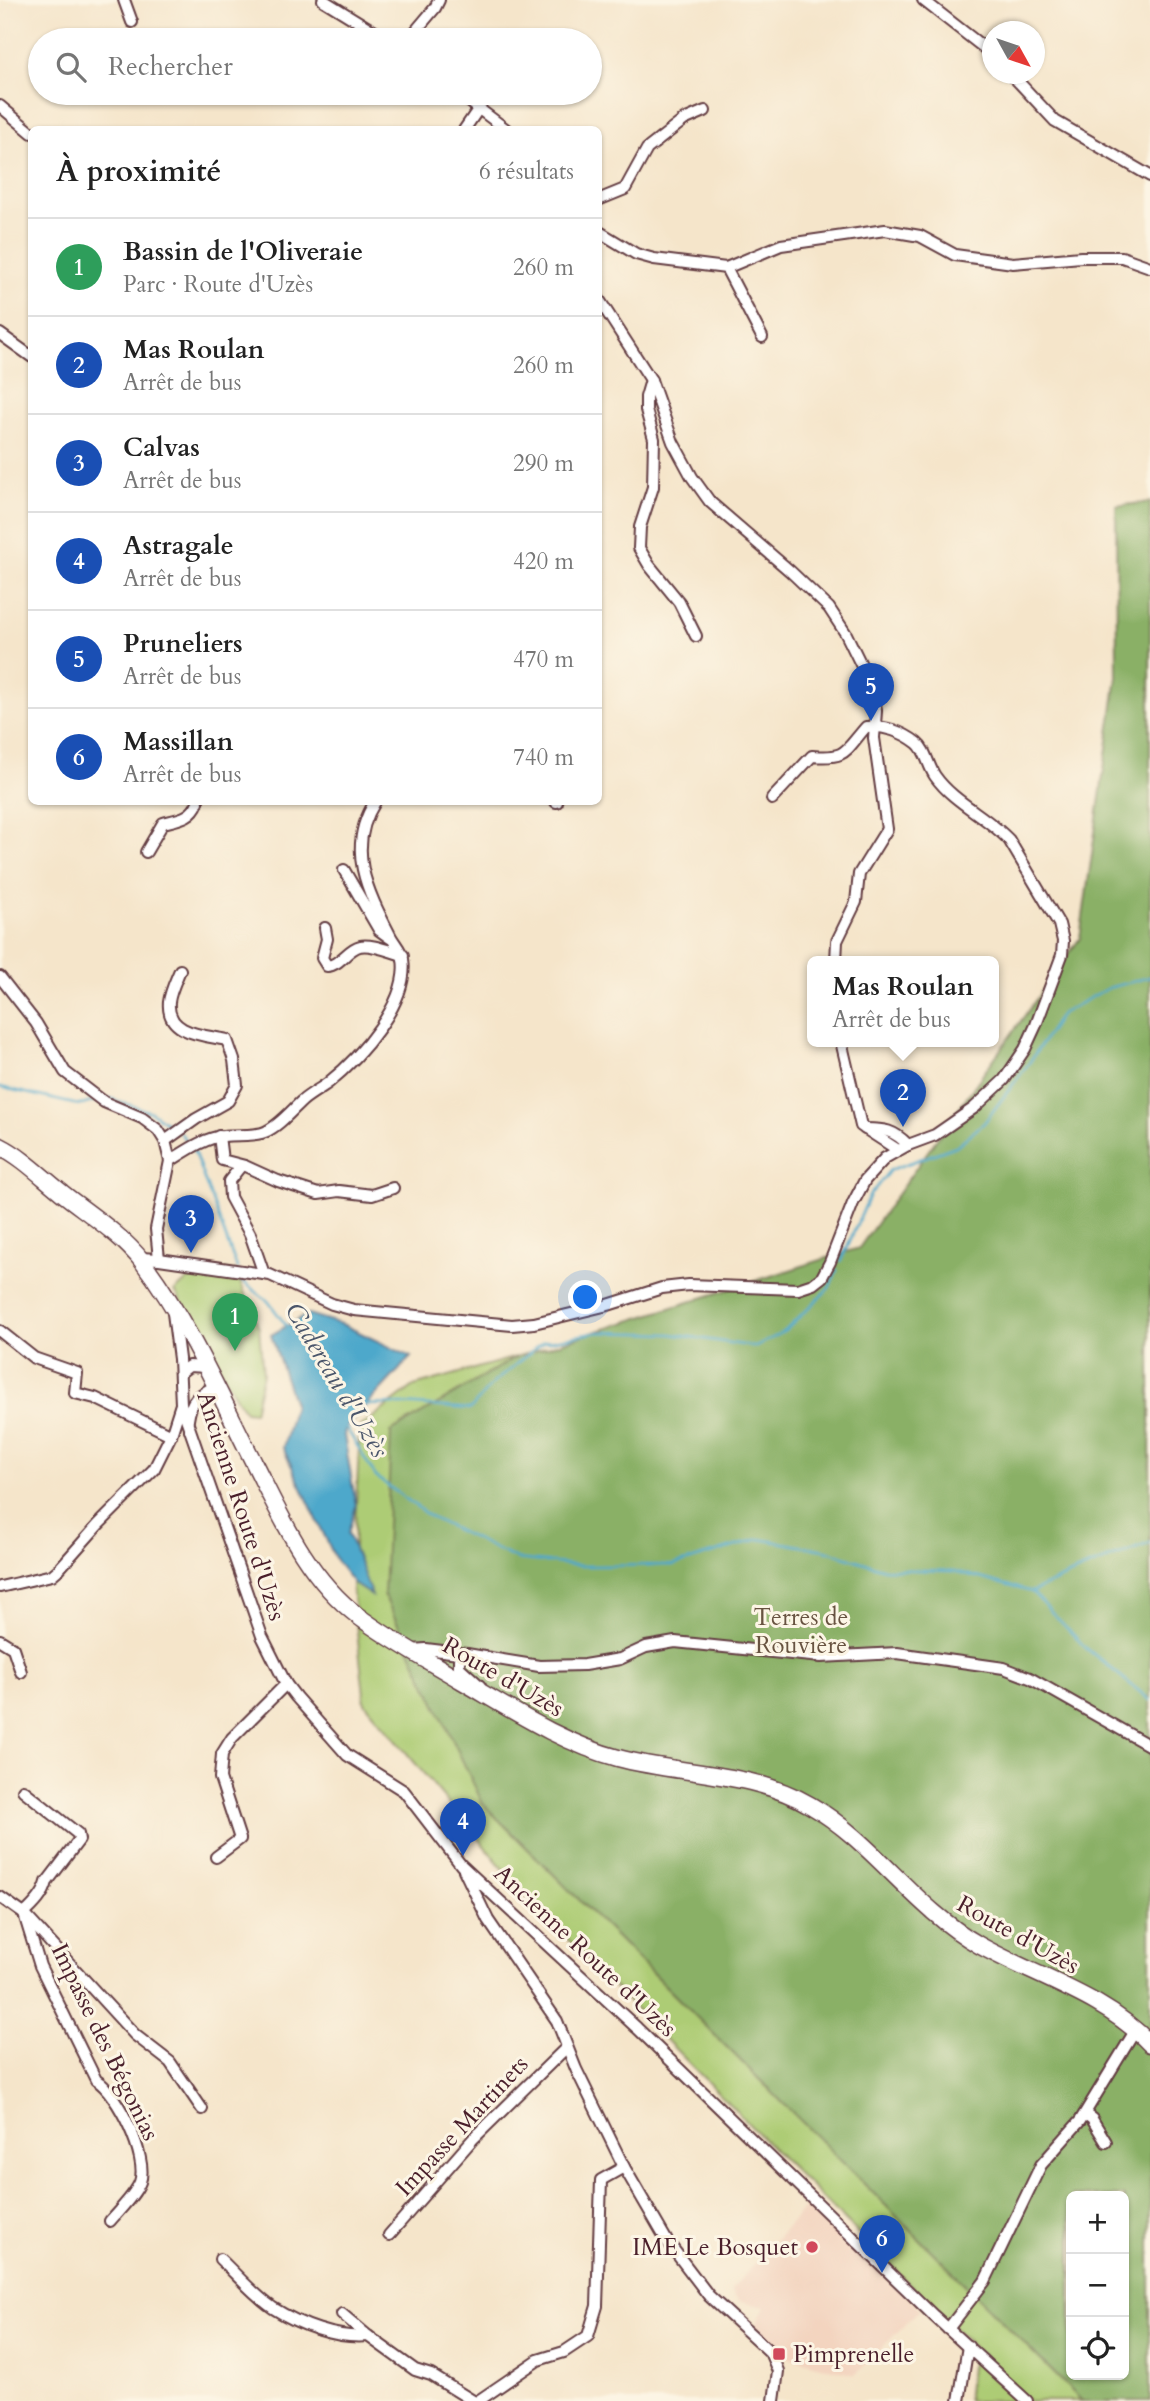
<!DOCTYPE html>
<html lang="fr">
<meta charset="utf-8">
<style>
:root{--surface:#fff;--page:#f2f2f2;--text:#222;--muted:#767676;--line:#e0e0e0;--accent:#1a73e8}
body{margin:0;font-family:Cardo,serif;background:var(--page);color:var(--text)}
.controls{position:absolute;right:21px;bottom:21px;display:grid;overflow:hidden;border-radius:10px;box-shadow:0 2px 5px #0004}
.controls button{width:63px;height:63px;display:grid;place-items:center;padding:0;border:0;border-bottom:2px solid var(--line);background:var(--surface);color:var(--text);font:35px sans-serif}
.compass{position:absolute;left:982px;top:21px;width:63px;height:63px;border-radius:50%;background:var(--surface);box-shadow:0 2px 5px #0004;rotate:130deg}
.you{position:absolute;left:586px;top:1298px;width:24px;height:24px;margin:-18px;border:5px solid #fff;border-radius:50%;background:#1a73e8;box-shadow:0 0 0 10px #1a73e833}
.badge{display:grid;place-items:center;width:46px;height:46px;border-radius:50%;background:var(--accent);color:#fff;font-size:23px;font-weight:700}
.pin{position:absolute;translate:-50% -58px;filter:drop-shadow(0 2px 4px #0008)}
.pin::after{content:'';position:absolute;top:37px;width:24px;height:21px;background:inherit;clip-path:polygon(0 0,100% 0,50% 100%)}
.popup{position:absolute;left:807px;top:956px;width:192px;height:91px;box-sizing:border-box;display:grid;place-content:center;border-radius:10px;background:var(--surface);filter:drop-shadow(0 2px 5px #0005);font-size:23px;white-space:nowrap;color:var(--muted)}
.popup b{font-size:26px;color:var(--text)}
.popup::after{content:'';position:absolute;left:50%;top:100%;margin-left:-14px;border:14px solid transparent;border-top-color:var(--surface)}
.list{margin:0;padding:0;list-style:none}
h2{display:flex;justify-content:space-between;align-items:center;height:91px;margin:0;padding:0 28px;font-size:30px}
h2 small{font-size:23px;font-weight:400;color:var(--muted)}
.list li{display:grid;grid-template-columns:46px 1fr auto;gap:21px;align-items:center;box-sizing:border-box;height:98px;padding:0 28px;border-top:2px solid var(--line)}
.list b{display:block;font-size:26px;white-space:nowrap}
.list p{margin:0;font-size:23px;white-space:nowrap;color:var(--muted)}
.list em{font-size:23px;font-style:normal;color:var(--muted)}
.icon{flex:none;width:38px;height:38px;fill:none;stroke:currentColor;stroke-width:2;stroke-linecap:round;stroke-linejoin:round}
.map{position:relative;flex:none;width:1150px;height:2401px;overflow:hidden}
.search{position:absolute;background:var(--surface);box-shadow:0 2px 5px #0004;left:28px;top:28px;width:574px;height:77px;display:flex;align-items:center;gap:18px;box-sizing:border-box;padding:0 24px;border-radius:38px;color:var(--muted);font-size:26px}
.panel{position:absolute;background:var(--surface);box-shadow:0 2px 5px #0004;left:28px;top:126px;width:574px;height:679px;border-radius:10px}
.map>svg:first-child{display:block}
.built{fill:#f3d4bf}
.green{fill:#adcc74;stroke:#7c7650;stroke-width:2}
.forest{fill:#8ab066;stroke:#6a6848;stroke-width:2;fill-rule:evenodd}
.water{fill:#4da8cb;stroke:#4c647b;stroke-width:2}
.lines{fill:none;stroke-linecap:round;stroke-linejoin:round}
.stream{stroke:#4da8cb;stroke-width:2.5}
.street-casing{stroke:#643d43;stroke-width:14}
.secondary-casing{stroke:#643d43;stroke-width:19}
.street{stroke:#fff;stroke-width:10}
.secondary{stroke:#fff;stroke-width:16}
.poi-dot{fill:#d1495b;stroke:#fcf5e5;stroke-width:2.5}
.labels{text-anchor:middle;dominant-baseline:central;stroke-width:6;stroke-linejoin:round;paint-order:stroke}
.street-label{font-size:24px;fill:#4a1f2b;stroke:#fcf5e5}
.park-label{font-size:24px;fill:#685341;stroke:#fcf5e5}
.poi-label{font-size:24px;fill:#4a1f2b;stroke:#fcf5e5;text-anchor:end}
.water-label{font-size:26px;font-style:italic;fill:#4b566b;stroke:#fcf5e5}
</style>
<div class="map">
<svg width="1150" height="2401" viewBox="0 0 1150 2401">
<rect width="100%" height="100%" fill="#fcf5e5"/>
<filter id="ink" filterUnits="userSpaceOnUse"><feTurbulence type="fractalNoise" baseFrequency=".0143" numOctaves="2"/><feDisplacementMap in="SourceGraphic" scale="14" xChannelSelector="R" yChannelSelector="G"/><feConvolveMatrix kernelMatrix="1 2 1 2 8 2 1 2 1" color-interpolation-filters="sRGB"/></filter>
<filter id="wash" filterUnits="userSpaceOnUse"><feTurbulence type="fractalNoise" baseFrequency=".00686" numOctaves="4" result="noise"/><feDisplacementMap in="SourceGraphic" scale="28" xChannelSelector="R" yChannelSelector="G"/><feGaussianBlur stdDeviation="1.57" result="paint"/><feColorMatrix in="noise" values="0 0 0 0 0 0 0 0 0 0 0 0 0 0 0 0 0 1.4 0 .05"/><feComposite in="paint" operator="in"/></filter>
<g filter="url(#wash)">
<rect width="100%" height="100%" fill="#f5e5ca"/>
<!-- built -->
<path class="built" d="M808,2204L920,2309L855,2375L787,2357L754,2328L765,2307L738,2301L731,2290Z"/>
<!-- green -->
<g class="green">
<path d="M202,1267L236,1272L259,1328L263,1374L254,1412L245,1411L238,1401L175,1291Z"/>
<path d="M516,1357L391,1432L483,1804L1082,2401H1028L787,2163L531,1902L365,1703L352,1587L360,1427L414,1386Z"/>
<path d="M972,2358L1017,2401H967Z"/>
</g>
<!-- forest -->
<path class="forest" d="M1150,502V2401H1082L483,1804L384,1595L391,1432L516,1357L859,1248L1080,938L1117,677L1116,506ZM1071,2196H1124V2375H1071Z"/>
<!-- water -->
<path class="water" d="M308,1314L344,1325L411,1357L346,1427L344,1435L356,1506L348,1533L372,1596L355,1585L337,1562L283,1448L294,1404L271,1335Z"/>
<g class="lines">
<!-- stream -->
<g class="stream">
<path d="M0,1087L74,1104L82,1105L95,1101"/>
<path d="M109,1098L151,1112L175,1129"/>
<path d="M180,1133L189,1144"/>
<path d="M193,1149L237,1268"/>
<path d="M841,1261L870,1195L890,1170L956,1146L984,1123L1029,1063L1061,1014L1108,988L1150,977"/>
<path d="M239,1274L241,1280L268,1301L288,1328"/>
<path d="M364,1405L402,1404L471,1409L492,1384L543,1342L599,1332L671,1334L756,1347L785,1331L829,1288L837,1270"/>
<path d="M344,1424L376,1477L432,1518L516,1559L583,1566L674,1565L759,1539L825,1550L884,1569L954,1571L1032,1592L1086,1648L1150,1700"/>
<path d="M1032,1592L1080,1570L1150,1543"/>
</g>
</g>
</g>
<g filter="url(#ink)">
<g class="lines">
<defs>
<g id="street">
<path d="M124,0L132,22"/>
<path d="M323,0L388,40"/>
<path d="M923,0L992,54"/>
<path d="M408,40L435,8L439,0"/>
<path d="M1011,74L1055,121L1150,176"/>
<path d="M458,93L507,130"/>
<path d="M0,106L32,133"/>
<path d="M464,130L479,108"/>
<path d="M598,200L625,189L647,149L684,120L705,111"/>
<path d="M598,231L636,254L654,259L726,268L781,245L885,230L920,236L955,255L1013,263L1081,257H1122L1150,267"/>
<path d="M726,268L762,337"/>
<path d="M598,298L651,380L673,442L692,477L710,502L790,571L829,608L846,634L873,689L876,711L874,738L887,829L859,874L856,902L837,941L836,961"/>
<path d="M0,334L32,357"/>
<path d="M651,380L646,397V410L654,439L653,487L640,527L639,548L649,565L679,602L696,636"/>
<path d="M556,802H557"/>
<path d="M146,852L163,823C179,819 192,818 198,802"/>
<path d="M344,870L379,930L390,938"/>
<path d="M325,928L327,939L322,958L327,966C341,965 347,949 360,946C371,943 391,952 403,955"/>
<path d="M0,977L36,1023L65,1072L104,1102L142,1118L158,1130L165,1141L170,1161L156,1229L159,1259"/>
<path d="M841,1041L861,1126L898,1150"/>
<path d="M865,1129C884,1129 894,1130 908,1145"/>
<path d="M219,1136L222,1160L245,1166L278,1181L318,1194L339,1191L372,1195L393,1188"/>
<path d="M165,1141L196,1119L228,1101L237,1085L234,1060L227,1040C205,1035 166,1035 169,1002C170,992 176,980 180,970"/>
<path d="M170,1161C186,1151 204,1138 223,1136C236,1134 253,1137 265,1132C279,1126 291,1111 302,1101C310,1094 320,1089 328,1083C359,1058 410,1002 403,959C402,951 395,944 391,937C368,892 345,849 375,802"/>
<path d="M241,1166L229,1181L230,1197L250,1234L264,1274"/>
<path d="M140,1258L159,1259L270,1275L332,1304L354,1310L512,1325L534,1323L608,1305L662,1288L689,1285L798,1289L813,1284L822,1277L830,1262L853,1203L865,1180L885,1158L908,1145L935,1135L974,1108L1004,1080L1025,1049L1036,1025L1062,955L1063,941L1059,924L1009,840C987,816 954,803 935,776C928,766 926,750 917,743C903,732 884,725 866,727C844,752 847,759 812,756L772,799"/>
<path d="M173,1313L179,1359L181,1404L262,1636L286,1684L296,1697L347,1755L404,1791L461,1865L637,2028L934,2316L1027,2401"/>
<path d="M0,1331L34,1358L77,1373L75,1393L95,1398L171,1435"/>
<path d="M180,1373L189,1366L206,1367"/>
<path d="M188,1420C191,1399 197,1396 215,1386"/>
<path d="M0,1587L52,1575L59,1569L98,1525L154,1469L171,1435L181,1404"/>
<path d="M0,1640L13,1648L21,1672"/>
<path d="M412,1650L426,1649L467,1654L539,1666L584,1665L620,1659L646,1647L675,1642L821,1657L897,1653L1004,1668L1030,1678L1150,1746"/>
<path d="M467,1654L459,1659V1667L480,1686"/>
<path d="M216,1857L240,1839L220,1778L222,1754L232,1738L286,1684"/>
<path d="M464,1870L488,1920L557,2021L576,2069L624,2167L667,2241L709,2296L770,2352L778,2371L774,2401"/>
<path d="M0,1897L24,1914C34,1905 44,1895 47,1882L79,1840L78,1834L23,1790"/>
<path d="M24,1914L40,1966L96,2080C117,2092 149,2158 140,2182C135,2195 120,2209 110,2221"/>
<path d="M26,1916L135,2035L170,2062L202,2109"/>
<path d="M1085,2114L1092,2119L1106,2142"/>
<path d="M389,2235L473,2139L567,2047"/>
<path d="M220,2259C237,2275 254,2295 273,2308C300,2325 336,2339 368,2336"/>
<path d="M342,2314L368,2336L415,2370L431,2375L473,2401"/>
<path d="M948,2329L985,2281L1041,2165L1080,2121L1135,2031"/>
<path d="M478,2401L538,2360L564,2352L588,2336L597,2306L601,2180L624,2167"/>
<path d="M959,2401L968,2346"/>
</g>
<path id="secondary" d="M0,1146C22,1157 41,1176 61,1192C87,1213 121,1234 142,1261C189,1323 221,1398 256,1467C283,1521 309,1579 358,1616C390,1640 427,1660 462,1681C512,1710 562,1743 618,1758C681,1775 752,1771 810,1805C873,1841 914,1908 979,1945C1036,1977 1105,1996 1150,2044"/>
</defs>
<!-- street casing -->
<use href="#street" class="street-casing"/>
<!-- secondary casing -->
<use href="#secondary" class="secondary-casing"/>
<!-- street -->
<use href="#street" class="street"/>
<!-- secondary -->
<use href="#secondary" class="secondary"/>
</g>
</g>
<!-- markers -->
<g class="poi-dot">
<circle cx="812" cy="2247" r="7"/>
<rect x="772" y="2347" width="14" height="14" rx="3.5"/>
</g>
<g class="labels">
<!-- street labels -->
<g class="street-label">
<text transform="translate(241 1506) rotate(72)">Ancienne Route d'Uzès</text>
<text transform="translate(503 1677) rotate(30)">Route d'Uzès</text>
<text transform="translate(1018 1935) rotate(29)">Route d'Uzès</text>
<text transform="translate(585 1951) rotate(43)">Ancienne Route d'Uzès</text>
<text transform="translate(105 2042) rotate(64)">Impasse des Bégonias</text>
<text transform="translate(462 2126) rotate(-47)">Impasse Martinets</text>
</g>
<!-- park labels -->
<g class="park-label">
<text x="801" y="1617">Terres de<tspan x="801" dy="28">Rouvière</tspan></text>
</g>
<!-- poi labels -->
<g class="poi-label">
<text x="798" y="2247">IME Le Bosquet</text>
<text x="793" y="2354" text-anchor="start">Pimprenelle</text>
</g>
<!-- water labels -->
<g class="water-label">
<text transform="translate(337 1380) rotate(59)">Cadereau d'Uzès</text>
</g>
</g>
</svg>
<div class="controls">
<button>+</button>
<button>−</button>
<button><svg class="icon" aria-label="locate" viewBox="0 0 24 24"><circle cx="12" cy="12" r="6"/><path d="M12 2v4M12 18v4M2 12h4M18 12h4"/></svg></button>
</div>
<svg class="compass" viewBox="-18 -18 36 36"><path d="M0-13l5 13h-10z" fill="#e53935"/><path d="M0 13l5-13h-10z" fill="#767676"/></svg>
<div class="you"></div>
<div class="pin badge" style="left:235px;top:1351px;background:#2e9e5b">1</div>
<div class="pin badge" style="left:903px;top:1127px;background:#1a4fb4">2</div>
<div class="popup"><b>Mas Roulan</b>Arrêt de bus</div>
<div class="pin badge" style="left:191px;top:1253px;background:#1a4fb4">3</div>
<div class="pin badge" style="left:463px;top:1856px;background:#1a4fb4">4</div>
<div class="pin badge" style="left:871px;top:721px;background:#1a4fb4">5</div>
<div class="pin badge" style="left:882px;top:2273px;background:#1a4fb4">6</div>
<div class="search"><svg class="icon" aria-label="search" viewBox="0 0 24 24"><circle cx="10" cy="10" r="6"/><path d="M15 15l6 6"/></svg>Rechercher</div>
<section class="panel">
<h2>À proximité<small>6 résultats</small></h2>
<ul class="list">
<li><span class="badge" style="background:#2e9e5b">1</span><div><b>Bassin de l'Oliveraie</b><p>Parc · Route d'Uzès</p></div><em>260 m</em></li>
<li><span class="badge" style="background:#1a4fb4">2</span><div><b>Mas Roulan</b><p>Arrêt de bus</p></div><em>260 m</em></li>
<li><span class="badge" style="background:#1a4fb4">3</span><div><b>Calvas</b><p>Arrêt de bus</p></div><em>290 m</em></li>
<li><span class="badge" style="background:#1a4fb4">4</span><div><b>Astragale</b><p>Arrêt de bus</p></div><em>420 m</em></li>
<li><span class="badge" style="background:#1a4fb4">5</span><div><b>Pruneliers</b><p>Arrêt de bus</p></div><em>470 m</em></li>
<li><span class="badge" style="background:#1a4fb4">6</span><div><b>Massillan</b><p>Arrêt de bus</p></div><em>740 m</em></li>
</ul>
</section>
</div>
